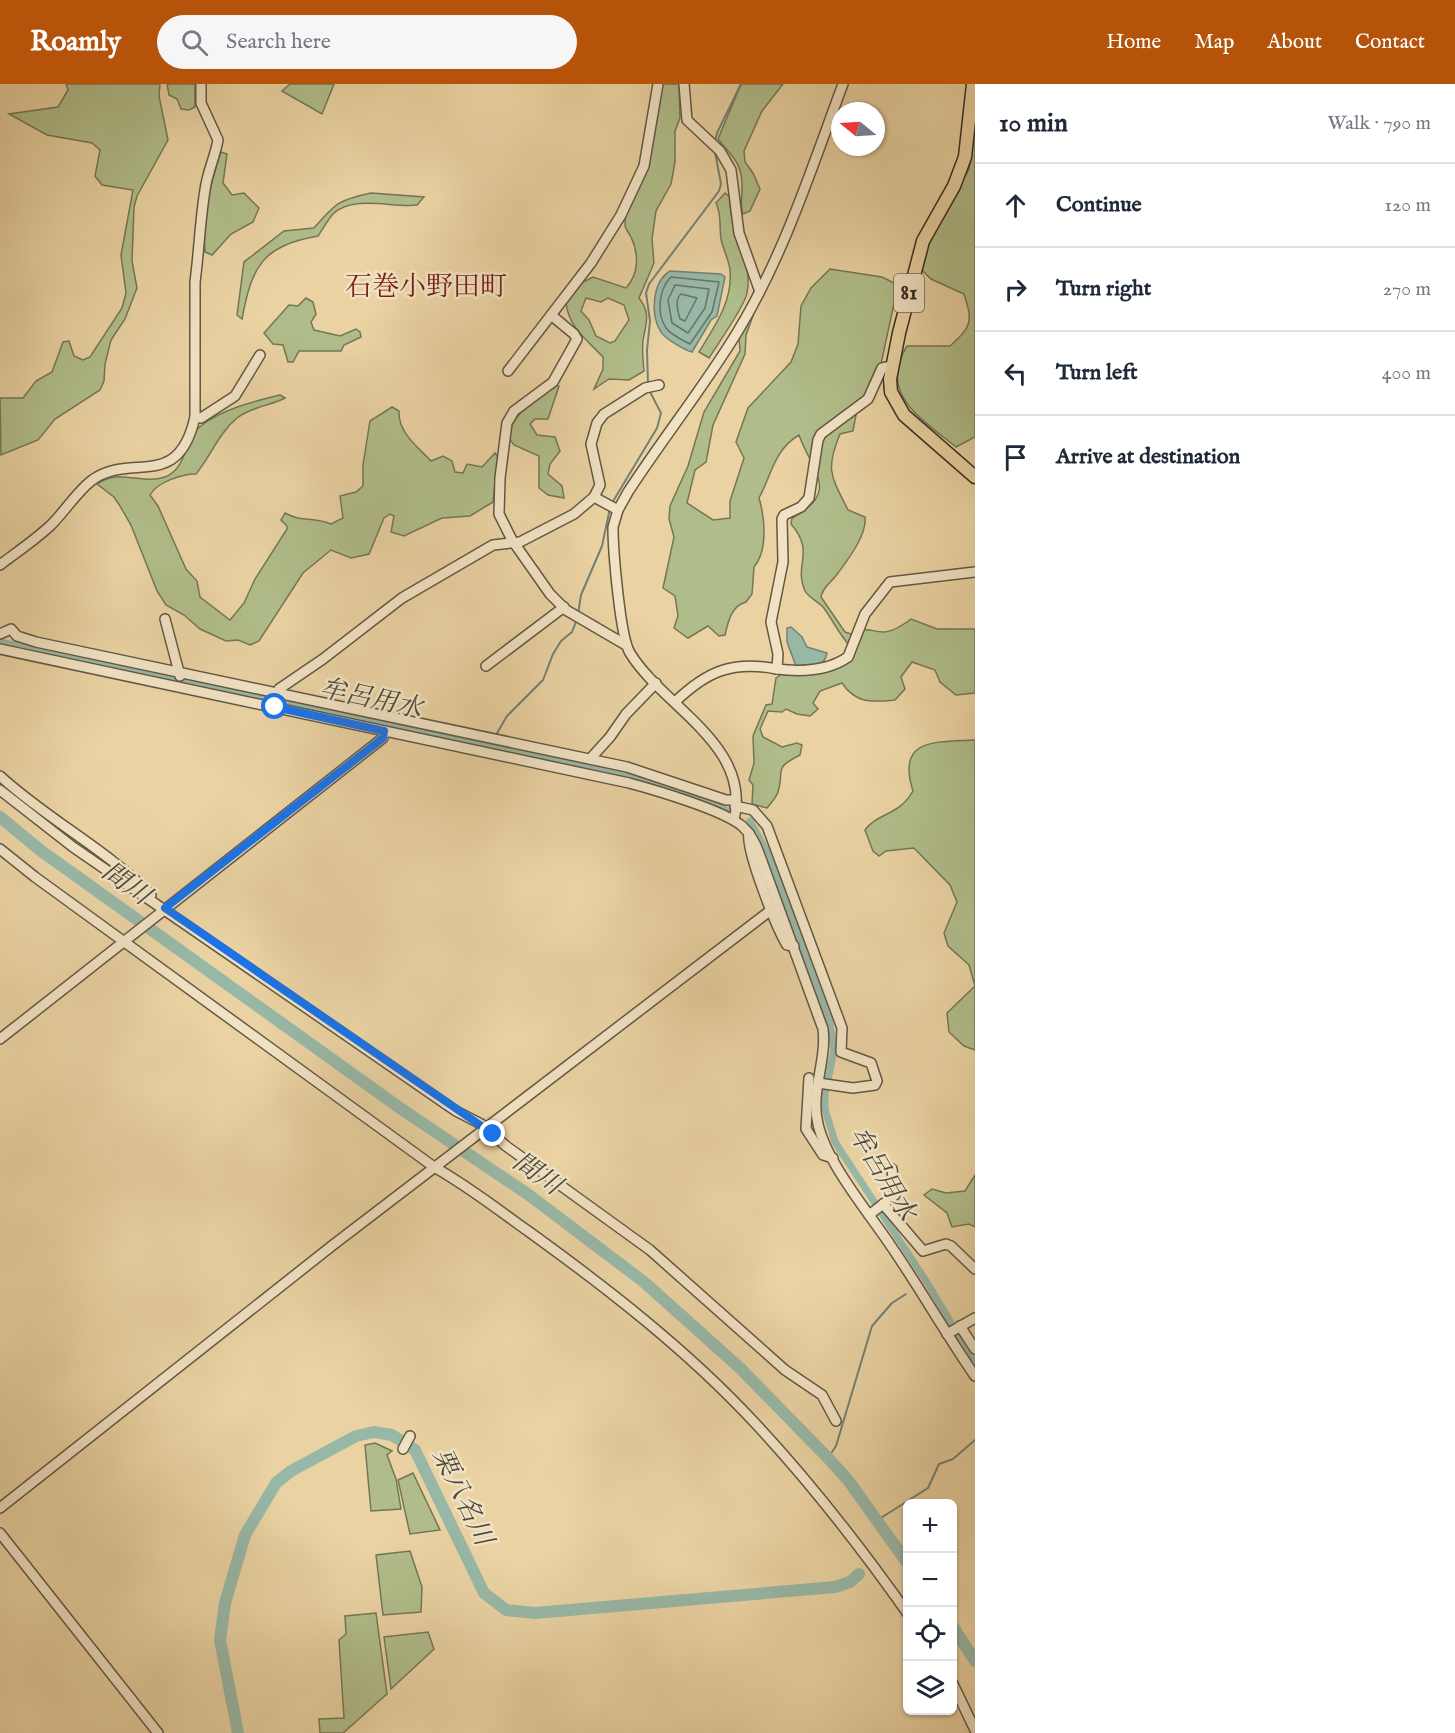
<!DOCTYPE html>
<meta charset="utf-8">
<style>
:root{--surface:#fff;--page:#f6f6f7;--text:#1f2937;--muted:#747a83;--line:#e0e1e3;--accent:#b45309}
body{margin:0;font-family:"IM FELL English","Noto Serif JP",serif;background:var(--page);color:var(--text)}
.controls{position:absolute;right:18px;bottom:18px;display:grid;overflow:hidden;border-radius:9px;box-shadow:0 2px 4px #0004}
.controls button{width:54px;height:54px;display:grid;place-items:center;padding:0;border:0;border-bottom:2px solid var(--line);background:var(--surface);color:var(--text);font:30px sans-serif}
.compass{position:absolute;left:831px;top:18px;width:54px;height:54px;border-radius:50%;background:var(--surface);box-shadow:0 2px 4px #0004;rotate:288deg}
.stop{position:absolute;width:18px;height:18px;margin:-14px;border:4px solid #1a73e8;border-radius:50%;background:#fff}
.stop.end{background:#1a73e8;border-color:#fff;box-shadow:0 2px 6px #0008}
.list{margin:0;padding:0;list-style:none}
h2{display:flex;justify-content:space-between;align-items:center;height:78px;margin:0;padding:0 24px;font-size:26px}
h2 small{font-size:20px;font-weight:400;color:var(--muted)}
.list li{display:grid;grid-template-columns:39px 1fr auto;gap:18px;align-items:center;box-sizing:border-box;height:84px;padding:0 24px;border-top:2px solid var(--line)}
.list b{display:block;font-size:22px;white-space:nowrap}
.list em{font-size:20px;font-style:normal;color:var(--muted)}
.icon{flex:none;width:33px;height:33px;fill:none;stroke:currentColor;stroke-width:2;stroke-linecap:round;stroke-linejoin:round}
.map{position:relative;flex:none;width:975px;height:1649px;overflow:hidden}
header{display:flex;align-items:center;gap:36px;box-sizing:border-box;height:84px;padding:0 30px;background:var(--accent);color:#fff}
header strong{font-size:28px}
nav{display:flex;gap:33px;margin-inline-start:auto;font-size:21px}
.search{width:420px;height:54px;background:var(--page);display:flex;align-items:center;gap:15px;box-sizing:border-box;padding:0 21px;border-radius:33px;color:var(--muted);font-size:22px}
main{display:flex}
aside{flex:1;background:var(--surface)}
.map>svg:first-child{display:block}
.green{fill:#b0bd8a;stroke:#747658;stroke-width:1.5;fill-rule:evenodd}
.water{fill:#98b8a7;stroke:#728173;stroke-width:1.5}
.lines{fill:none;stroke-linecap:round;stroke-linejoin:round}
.shore{stroke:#687366;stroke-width:1.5}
.stream{stroke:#728173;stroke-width:2}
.canal{stroke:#98b8a7;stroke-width:7}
.river{stroke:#98b8a7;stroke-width:12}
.minor-casing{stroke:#645744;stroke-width:12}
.major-casing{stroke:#382e25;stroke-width:15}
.minor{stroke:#f1e2c3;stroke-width:9}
.major{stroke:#ead2a2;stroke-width:12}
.route{stroke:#1a73e8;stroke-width:8}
.labels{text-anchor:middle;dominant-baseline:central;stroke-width:5;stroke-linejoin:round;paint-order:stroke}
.shield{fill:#f1e2c3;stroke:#706454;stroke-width:1.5}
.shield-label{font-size:22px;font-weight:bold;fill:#382e25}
.water-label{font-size:26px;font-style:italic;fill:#4b4a3f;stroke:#f1e2c3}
.quarter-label{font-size:27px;fill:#7a1f14;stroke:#f1e2c3}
</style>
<header>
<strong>Roamly</strong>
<div class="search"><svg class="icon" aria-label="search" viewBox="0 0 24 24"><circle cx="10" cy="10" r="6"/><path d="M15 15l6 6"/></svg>Search here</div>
<nav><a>Home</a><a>Map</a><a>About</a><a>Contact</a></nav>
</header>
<main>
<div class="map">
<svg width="975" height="1649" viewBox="0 0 975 1649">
<rect width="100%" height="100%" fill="#ead2a2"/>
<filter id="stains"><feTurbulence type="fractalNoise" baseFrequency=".00333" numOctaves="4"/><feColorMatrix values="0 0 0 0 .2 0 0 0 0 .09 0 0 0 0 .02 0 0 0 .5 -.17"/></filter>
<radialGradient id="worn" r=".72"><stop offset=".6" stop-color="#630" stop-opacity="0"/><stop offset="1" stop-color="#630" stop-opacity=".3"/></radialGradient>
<!-- green -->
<g class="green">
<path d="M66,0H160L159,12L168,56L137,112L134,123L132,177L137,204L125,235L111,256L105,280L104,297L100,306L55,335L38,356L1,371L0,314H23L36,297L52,288L63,258L69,257L74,272L83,276L90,273L122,224L126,209L121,171L133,106L102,101L95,92L100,66L92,59L47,51L9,30L58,23L68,6Z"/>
<path d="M167,0H195V23L189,26L181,25L177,15L169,11Z"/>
<path d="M290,0H334L322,30L282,7Z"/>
<path d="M663,0H679L680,34L675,47V78L671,100L656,127L652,155L654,179L639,214C651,229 646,239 643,256C642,266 643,277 644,287L629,296L609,295L594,305L603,285V273C587,256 568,243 566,218L579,200L593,193L626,204C639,190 639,170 631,153C629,149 625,145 625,141C624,125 638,109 643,94C655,64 650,30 663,0ZM586,214L601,218L608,214L624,221L629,236L615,257L610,259L596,252L589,236L581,227Z"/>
<path d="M741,0H783L762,27L744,67L745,78L753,89L760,105L750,127L743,130C740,122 742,115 742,106C743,79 733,74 718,55Z"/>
<path d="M975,47V353L956,363C923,336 877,310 907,262H950C972,242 973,238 964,210L931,195L922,186L928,161L969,85Z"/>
<path d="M221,68L227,70L223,99L232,111L244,109L259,124L253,138L231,150L212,171L205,168C202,130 209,104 221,68Z"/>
<path d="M371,109L424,113L417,121C393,124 355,111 334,129C328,135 323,145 318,152C262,162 252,182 242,235L237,231L244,178L284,147L314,144C336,119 338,116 371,109Z"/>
<path d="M725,109L730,113C728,146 754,176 747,209C745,222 717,261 709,274L699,268C714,243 733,218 730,186C729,176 723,165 721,155C719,141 722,131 716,119Z"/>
<path d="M830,185L882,193L898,201L881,280L875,287L867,312L858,320L853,347L840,350C825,386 831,392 848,426L865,433C867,451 849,474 838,489C832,498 823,502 821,513L845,548L854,551C866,542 869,547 883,548C893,548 903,541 911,535L937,545H975V609L956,611L940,598L935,586L912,578L901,593L905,605L895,616C872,618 856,620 842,599L820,607L813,619L818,625L810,632L797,630L786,625L782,628L768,627L760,645L763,653L782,663L797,659L802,661L800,671C772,685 785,686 778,708C776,714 770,720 767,724L752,720L753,701L749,696L754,679L753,652L766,621L772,620L776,594L782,590L840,581L850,562C838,549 833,536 823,523C818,517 809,514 805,507C793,480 816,469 791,440L792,434C842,408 811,386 799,351C774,366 772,390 759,414C765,434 768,467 754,483L752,510L746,518C731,522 728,538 725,551L719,552L708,542L688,554L674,544L678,532L675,512L663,504L674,453L669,435L670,422L688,382L704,328L740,267L739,253L750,230L754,229L746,251L745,270L713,341L706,378L695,386L687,419L713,436L730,434V417L744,374L736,358L748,324L791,278L798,260L801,222L811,204Z"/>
<path d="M306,214L313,218L316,230L311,238L314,246L340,252L356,245L360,248L361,253L344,261L341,267H299L293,278H288L283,261L273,260L264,249L289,221L298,222Z"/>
<path d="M554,301L559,302L548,335H535L530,340L537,351L555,353L560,367L550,380L548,390L562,402L564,414L548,411L539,404V372L514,361L508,353C513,327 535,319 554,301Z"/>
<path d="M280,311L285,314C269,322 251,323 237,334C219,349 210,373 196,390C182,390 157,398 150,411L158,422L186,485L197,497L200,513L230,536L244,519L255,495L287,445V442L281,436L285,429C303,439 311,432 331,440L343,434L340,412L356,408L363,402V381L370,337L392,323L399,327C398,349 417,362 431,377L443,372L452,377L455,388L463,389L467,380L482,383L495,369L498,373L493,418L470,432L442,434L404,452L391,448L394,432L390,430L384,434L369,470L351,474L331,466L303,489L259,557L250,561L238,556L226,557L200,545L184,531L166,521L157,507L131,441L120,422L114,413L97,400C119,384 142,401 165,393C188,384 184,354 202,341C223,325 255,317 280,311Z"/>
<path d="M975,656V966L964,962L949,948L947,929L975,902L969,881L948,862L944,849L957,818L950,801L914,764L886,767L879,772L873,767L865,746C878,728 898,733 913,707C896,654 935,658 975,656Z"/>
<path d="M975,1091V1143L969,1140L952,1143L947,1129L924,1111L932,1105L946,1109L965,1107Z"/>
<path d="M375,1359L392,1367L387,1371L396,1395L401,1425L371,1427L365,1361Z"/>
<path d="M413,1389L440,1446L410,1450L398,1396Z"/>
<path d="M410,1467L422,1503L421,1528L383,1531L376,1471Z"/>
<path d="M376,1529L387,1610L343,1649H320L319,1635L344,1634L339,1556L346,1550L345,1532Z"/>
<path d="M428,1548L434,1565L391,1605L384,1553Z"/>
</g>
<!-- water -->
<g class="water">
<path d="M670,187L721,190L725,193L717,232L711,236L692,268C685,266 665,255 661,248C650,231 652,198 670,187Z"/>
<path d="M791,543L802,553L807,563L827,569C824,584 813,583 799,584L796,582L787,558V544Z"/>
</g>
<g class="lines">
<!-- shore -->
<g class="shore">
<path d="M671,193L719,198L712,228L690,260C684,257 670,250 666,244C656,229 659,205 671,193Z"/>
<path d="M675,201L709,205L705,224L688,249L672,239L668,216Z"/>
<path d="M681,210L697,214L685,237L680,235C678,227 674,216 681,210Z"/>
</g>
<!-- stream -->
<g class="stream">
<path d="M715,57L717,49L741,0"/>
<path d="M648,300L647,266L650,237L646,209L649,200L719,107L721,100L715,68"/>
<path d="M612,419L657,344L661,329L649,306"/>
<path d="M578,530L581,511L602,462L610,424"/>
<path d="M496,651L507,632L543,596L553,570L561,557L572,548L577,535"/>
<path d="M493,664L495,657"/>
<path d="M828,1374L836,1362L872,1242L892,1219L906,1210"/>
<path d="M876,1437L928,1404L939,1380L953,1375L975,1356"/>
</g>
<!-- canal -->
<g class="canal">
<path d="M0,558L634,693L729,727"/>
<path d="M750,737L767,768L830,939L834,967L825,1010V1025L835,1058L928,1200L975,1279"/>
</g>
<!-- river -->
<g class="river">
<path d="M0,733L40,766L400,1024L529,1111L644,1198L740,1284L828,1374L848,1396L908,1480"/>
<path d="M952,1541L975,1577"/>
<path d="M238,1649L220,1556L225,1519L245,1451L276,1399L291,1387L356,1352L374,1348L392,1351L415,1366L484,1509L506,1526L535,1529L835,1503L850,1498L859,1490"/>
</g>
<defs>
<g id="minor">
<path d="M684,0L687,36L720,67L731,86L739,149L759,205"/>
<path d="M551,231L574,250L577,255L553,298L514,327L507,339L500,394L499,430L512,456L550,510L566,526L626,561"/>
<path d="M508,287L591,179L621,131L644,82L658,0"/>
<path d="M195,333L201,334L235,312L260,271"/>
<path d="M594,413L618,426"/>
<path d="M0,481C17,468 35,456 51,441C65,427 76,409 91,397C130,367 178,409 195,333V198C199,168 200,137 205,106C207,89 215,73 218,56L201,19V0"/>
<path d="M165,535L180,592"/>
<path d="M0,550L11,545L17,552L36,558L627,683L726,716H735"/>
<path d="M0,565L629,699C655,706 723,726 742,742C750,749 755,758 759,769L823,945C827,977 810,1008 818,1040C827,1080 870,1130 893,1165C921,1206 946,1250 975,1292"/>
<path d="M486,582L564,523"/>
<path d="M777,585C801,588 828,587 848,573L865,530L890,498L975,488"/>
<path d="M277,612L279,605L323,575L402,514L493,461L520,458L574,430L594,413L600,401L591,360L597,339L604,330L645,304L659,301"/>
<path d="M675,618C706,588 732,576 777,585L778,570L771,538L783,478L782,435L784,431L801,423L809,414L818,356L821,350L868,315L882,284L892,282"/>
<path d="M590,675L610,653L626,630L656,599"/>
<path d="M0,692C48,736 106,765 151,811"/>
<path d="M0,706L73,763L456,1027L481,1040L506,1062L650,1166L785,1286L822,1311L836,1337"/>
<path d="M735,722L753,726L767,742L842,944L841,968L871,979L877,997L875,1001L853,1004L818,999"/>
<path d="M734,736C752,661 663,623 630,569C620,553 613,465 613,443L618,426L628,408C663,354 704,303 738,247C784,171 812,83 843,0"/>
<path d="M749,749C745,765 777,845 787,861L794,862"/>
<path d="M0,765L35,793L434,1083C468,1102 497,1125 528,1147C607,1204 687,1266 754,1338C810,1398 860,1462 908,1530"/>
<path d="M0,955L383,654L384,647"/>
<path d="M809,994L806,1045L823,1071L833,1074"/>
<path d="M883,1120L923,1167L946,1160L951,1162L975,1185"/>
<path d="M869,1131L895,1111L892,1085"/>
<path d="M960,1242L975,1265"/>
<path d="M947,1250L975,1234"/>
<path d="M403,1365L410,1352"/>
<path d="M0,1424L333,1161L771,826"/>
<path d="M0,1449L158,1649"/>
<path d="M952,1598L975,1646"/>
</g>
<path id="major" d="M973,0L965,73L954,102L923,157L899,249L890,295L891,308L904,331L975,393"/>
</defs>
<!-- minor casing -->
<use href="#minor" class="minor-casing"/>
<!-- major casing -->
<use href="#major" class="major-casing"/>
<!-- minor -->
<use href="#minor" class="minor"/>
<!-- major -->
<use href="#major" class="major"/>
</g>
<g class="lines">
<!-- route -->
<path class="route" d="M275,623L384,647L383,654L165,824L493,1050"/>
</g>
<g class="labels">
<!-- shield labels -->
<rect class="shield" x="894" y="190" width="30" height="38" rx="4.5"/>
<g class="shield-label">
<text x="909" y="209">81</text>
</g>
<!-- water labels -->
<g class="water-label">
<text transform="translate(371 615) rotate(12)">牟呂用水</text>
<text transform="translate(126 800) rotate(36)">間川</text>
<text transform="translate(537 1090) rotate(35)">間川</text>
<text transform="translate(882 1090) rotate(59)">牟呂用水</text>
<text transform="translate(462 1413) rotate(64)">栗八名川</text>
</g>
<!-- quarter labels -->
<g class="quarter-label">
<text x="426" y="204">石巻小野田町</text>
</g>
</g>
<rect width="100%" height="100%" filter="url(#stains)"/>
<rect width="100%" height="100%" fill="url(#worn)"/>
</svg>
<div class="controls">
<button>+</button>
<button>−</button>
<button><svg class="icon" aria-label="locate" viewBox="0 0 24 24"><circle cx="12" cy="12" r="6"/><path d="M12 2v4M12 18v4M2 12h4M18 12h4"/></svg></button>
<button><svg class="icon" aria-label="layers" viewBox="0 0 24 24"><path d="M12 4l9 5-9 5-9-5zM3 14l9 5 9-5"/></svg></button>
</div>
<svg class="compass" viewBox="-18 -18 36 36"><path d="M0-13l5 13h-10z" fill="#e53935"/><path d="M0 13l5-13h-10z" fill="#747a83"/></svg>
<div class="stop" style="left:275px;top:623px"></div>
<div class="stop end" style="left:493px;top:1050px"></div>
</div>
<aside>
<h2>10 min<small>Walk · 790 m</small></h2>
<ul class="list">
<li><svg class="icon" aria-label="ahead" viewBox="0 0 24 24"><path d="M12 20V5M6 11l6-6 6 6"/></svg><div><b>Continue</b></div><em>120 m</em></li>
<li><svg class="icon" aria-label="right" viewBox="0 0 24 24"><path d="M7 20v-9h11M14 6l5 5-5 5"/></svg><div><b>Turn right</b></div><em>270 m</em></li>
<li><svg class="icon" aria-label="left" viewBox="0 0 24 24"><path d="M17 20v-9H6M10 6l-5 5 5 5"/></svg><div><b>Turn left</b></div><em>400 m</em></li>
<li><svg class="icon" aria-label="arrive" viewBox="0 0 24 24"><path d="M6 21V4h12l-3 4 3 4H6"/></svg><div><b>Arrive at destination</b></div></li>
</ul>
</aside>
</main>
